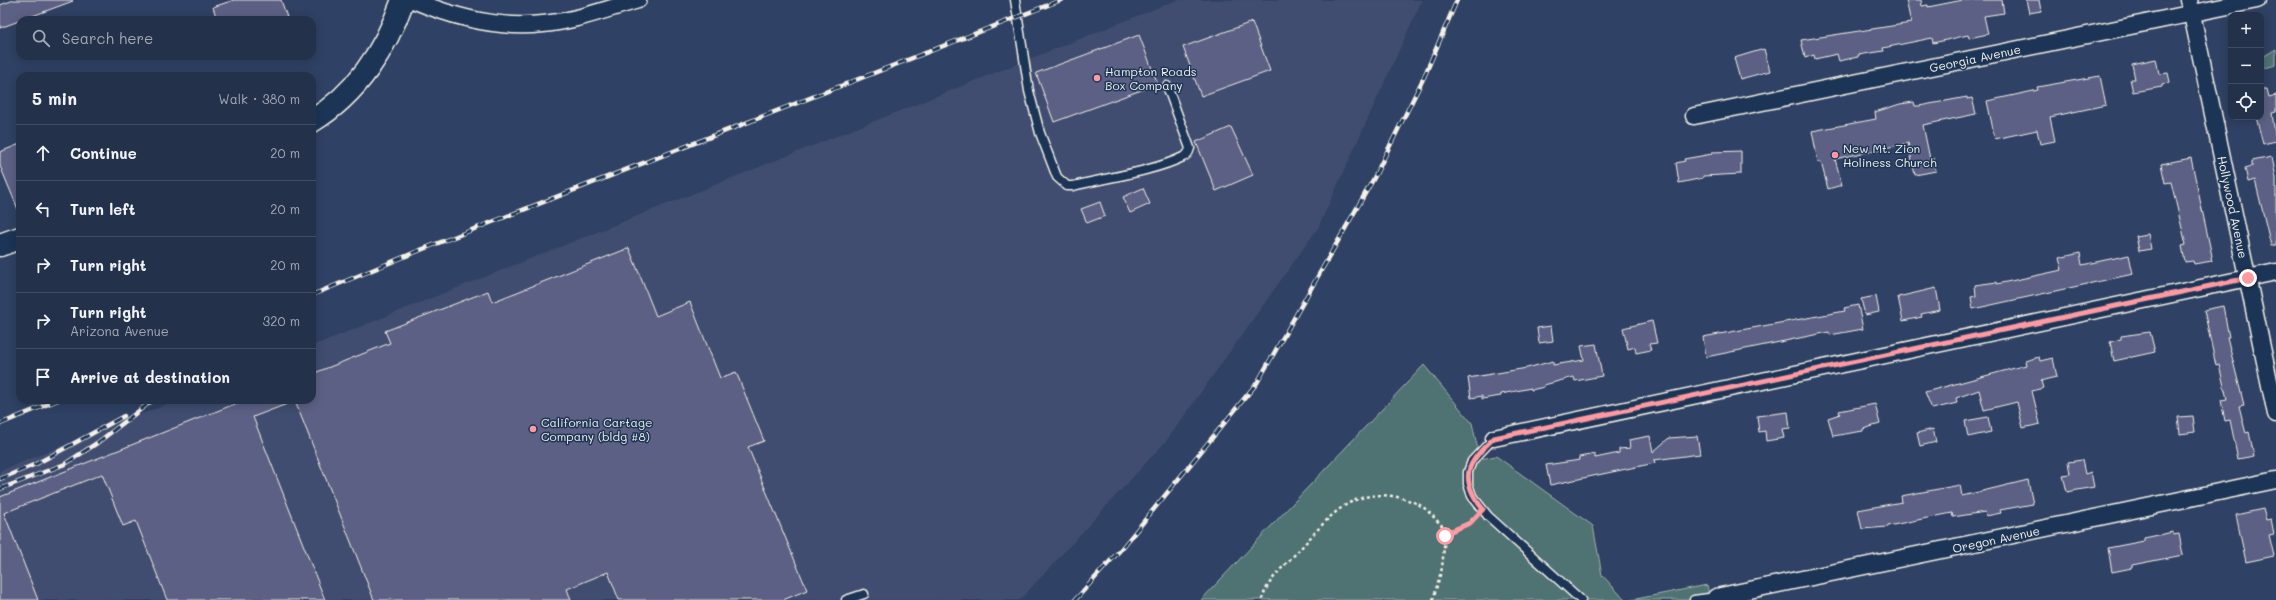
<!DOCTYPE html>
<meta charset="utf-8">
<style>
:root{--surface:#23314b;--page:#2f3d55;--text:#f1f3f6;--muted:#a3a9b5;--line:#404c63}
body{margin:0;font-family:Mali,sans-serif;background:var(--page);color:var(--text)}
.controls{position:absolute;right:12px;top:12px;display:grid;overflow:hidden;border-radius:8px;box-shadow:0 2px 10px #0003}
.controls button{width:36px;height:36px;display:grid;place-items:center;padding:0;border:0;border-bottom:1px solid var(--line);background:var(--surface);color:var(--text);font:20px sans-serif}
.stop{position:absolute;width:12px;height:12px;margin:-9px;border:3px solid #ff9aa2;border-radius:50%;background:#fff}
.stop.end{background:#ff9aa2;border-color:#fff;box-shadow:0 1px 4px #0008}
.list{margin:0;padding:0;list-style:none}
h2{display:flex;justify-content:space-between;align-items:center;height:52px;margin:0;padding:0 16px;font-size:17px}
h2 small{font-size:13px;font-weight:400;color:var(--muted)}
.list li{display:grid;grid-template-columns:26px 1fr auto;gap:12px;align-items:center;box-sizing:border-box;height:56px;padding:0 16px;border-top:1px solid var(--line)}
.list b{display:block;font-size:15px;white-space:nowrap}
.list p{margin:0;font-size:13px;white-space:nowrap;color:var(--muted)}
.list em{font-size:13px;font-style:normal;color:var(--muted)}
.icon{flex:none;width:22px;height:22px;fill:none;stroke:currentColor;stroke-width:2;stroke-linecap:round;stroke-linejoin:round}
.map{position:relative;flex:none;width:2276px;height:600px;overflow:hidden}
.search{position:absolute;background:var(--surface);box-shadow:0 2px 10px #0003;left:16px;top:16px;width:300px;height:44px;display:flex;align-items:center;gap:10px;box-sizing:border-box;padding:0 14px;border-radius:12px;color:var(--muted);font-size:15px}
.panel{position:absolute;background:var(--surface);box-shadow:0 2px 10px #0003;left:16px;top:72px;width:300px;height:332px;border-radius:12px}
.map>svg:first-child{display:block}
.built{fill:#404d70}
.green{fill:#507272;stroke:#a2b2ad}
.building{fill:#5b6084;stroke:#f4f1e8}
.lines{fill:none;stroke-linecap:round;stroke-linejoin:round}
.service-casing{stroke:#f4f1e8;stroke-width:11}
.minor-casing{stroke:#f4f1e8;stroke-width:19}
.secondary-casing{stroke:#f4f1e8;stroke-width:25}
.path{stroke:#f4f1e8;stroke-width:2.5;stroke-dasharray:3 3;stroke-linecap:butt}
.service{stroke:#1d3557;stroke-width:8}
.minor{stroke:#1d3557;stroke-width:16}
.secondary{stroke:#1d3557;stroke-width:22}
.rail-casing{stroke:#f4f1e8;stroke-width:4.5}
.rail{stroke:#1d3557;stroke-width:3;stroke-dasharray:9;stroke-linecap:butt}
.route{stroke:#ff9aa2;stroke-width:5}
.poi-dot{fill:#ff9aa2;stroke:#1d3557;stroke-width:1.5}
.labels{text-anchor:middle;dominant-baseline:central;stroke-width:3;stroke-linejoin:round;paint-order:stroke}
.street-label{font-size:12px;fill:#f4f1e8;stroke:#1d3557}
.poi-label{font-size:12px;fill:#f4f1e8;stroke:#1d3557;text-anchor:start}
</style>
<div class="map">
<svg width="2276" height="600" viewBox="0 0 2276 600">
<rect width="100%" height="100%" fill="#2f4164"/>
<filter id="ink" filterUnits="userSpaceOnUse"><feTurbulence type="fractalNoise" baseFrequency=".025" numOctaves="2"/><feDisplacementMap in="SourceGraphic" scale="8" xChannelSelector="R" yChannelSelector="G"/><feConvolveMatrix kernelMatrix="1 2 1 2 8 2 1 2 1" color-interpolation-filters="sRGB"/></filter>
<g filter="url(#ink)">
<!-- built -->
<path class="built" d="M1177,0H1422L1318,228L1167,440L1020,600H0V471L177,400H312V346Z"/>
<!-- green -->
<g class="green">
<path d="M2276,49V65L2261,69V58Z"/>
<path d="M1424,365L1472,423L1480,459L1496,456L1593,526L1602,575L1625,600H1201Z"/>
<path d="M1707,585L1710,600H1631Z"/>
</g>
<!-- building -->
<g class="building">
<path d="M14,0H72L73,1L0,28V5Z"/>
<path d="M234,0H281L288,20H217L213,7Z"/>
<path d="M1906,0H1921L1922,6L1928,5V7L1963,0H2002L2004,13L1984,16L1988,34L1969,38L1968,35L1933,43L1932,38L1883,48L1884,51L1858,55V57L1839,61L1837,54L1815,59L1814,55L1805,58L1801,40L1911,23Z"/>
<path d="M2026,0H2039L2041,11L2029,13Z"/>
<path d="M1252,22L1270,71L1201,96L1183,47Z"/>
<path d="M1139,35L1158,84L1054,122L1036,73Z"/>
<path d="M1764,49L1770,71L1740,79L1734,58Z"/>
<path d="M2156,59L2159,74L2168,73L2170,82L2162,85V87L2133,92L2130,79H2135L2132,64Z"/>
<path d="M2100,76L2106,105L2050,117L2055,141L2040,144L2037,130L1995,139L1987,101L2038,90L2037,87Z"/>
<path d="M2261,89H2267L2269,97L2276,95V112L2272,113L2276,141L2263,144L2256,117H2261Z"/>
<path d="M1967,97V99L1972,98L1976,114L1923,125L1930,159L1934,158L1936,171L1915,175L1908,143L1835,159L1842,185L1828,189L1821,162H1818L1812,131L1876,119L1875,112L1900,104L1914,102L1915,106H1919Z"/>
<path d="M1231,127L1253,175L1216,191L1196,142Z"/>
<path d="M20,144V214L0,166V152Z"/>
<path d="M1741,151V174L1703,176V178L1679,183L1676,163L1685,161L1684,159L1712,154V152Z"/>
<path d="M2272,157L2276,178V246H2271L2255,180L2248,182L2245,168L2252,166V161Z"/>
<path d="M2191,158L2212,256L2211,257L2212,261L2194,264L2193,261L2185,262L2182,246L2186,245L2171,182L2165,183L2161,164Z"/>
<path d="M1143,188L1150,204L1130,213L1123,197Z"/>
<path d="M1100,202L1105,216L1087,223L1081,209Z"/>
<path d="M2148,234L2151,249L2139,251L2136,236Z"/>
<path d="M629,248L656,316L690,302L720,378L736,372L764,441L748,447L807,590L783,600H619L608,572L567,589L571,600H374L295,401L253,417L325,600H167L136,521L123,526L102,474L4,513L38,600H0V497L245,400H312V374L390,343L385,331L488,291L492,302Z"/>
<path d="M2080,253L2082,265L2129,255L2133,274L1973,309L1971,297L1976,296L1975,285L1997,282V284L2062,270L2059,258Z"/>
<path d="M1936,288L1940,310L1921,314L1922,317L1903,321L1898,297Z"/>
<path d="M1876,296L1879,312L1865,315L1861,299Z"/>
<path d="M1858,305L1863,329L1830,335L1829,332L1706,357L1703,337L1845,311L1844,308Z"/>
<path d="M2223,306L2229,337H2227L2244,405L2239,406L2245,430L2246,433L2249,432L2254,456L2238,459L2230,420L2225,421L2224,416L2221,400L2227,399L2219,365L2216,366L2204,310Z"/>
<path d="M1652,321L1657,343L1649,344L1651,350L1636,353L1635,347L1628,349L1623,328Z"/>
<path d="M1551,326L1553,341L1539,343L1537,328Z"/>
<path d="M2150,332L2155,352L2114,361L2110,342L2121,339V336Z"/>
<path d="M1596,344L1602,376L1575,381L1574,377L1544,385V387L1531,390V388L1501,394V396L1482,399V396L1471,398L1468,378L1527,368L1553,361V365L1584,360L1581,346Z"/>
<path d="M2039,357L2040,361L2053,358L2057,377L2041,381L2043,388L2032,391L2040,424L2023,428L2017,402L1984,410L1979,390L1956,398L1957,403L1932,409L1925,392L2026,365L2025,361Z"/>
<path d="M1875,404L1880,424L1863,429V431L1833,436L1828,418L1840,414L1839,411Z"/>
<path d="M1788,412L1790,428L1782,429L1784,438L1766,441L1765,431L1759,432L1757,416Z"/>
<path d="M2193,416L2195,432L2180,434L2178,417Z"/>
<path d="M1988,417L1991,432L1968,437L1965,421Z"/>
<path d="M1933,429L1936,442L1920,446L1917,433Z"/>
<path d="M1650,436L1653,452L1669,438L1697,436L1700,454L1654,460L1655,463L1550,485L1546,465L1580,460L1579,457L1595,454V458L1619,453V449L1630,448L1629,440Z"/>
<path d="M2082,460L2085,474L2091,472L2094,487L2067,492L2063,475L2070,474L2068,462Z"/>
<path d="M2028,480L2033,504L2000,510L2001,513L1986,516L1985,512L1953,517L1952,513L1888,526V527L1862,529L1858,510L1902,502L1901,496L1960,485L1962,496Z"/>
<path d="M2263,509L2266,520L2271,519L2274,534L2269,535L2274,556L2246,562L2236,515Z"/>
<path d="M2173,532V535L2179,534L2183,555L2132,565V568L2112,572L2108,548L2144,541V538Z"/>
</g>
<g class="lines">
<defs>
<g id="service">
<path d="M1015,0L1029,91L1040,133L1057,177L1067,186H1073C1105,178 1155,171 1183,157C1188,155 1189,152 1190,148L1167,86"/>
<path d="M1494,438L1472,461L1468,472V484L1472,496L1488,516L1581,600"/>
<path d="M846,600L864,594"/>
<path d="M1694,600L1716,597"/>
</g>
<g id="minor">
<path d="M413,0C453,17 499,29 543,24C575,21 607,9 638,0"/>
<path d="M2189,0L2276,414"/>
<path d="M1694,116L2257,0"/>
<path d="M1494,438L2276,272"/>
<path d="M1716,597L2276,480"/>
</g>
<g id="secondary">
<path d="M312,121C357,94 386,48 403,0"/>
<path d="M0,245L20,238"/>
</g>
</defs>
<!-- service casing -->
<use href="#service" class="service-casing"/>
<!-- minor casing -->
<use href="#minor" class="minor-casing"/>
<!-- secondary casing -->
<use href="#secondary" class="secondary-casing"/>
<!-- path -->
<g class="path">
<path d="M1262,600C1266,581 1287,563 1300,549C1327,520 1347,490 1392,496C1403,498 1413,501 1423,507C1432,514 1440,525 1449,532"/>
<path d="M1433,600L1442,568L1445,536L1449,532L1469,523L1475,517"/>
</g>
<!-- service -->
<use href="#service" class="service"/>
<!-- minor -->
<use href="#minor" class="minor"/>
<!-- secondary -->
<use href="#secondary" class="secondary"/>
<defs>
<g id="rail">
<path d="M312,295L423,249L1061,0"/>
<path d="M0,424L58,400"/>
<path d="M0,479L36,464L124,416"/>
<path d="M0,489L65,464L97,443L153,400"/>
<path d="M1075,600L1122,548L1257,383L1374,178L1424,77L1457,0"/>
</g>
</defs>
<!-- rail casing -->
<use href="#rail" class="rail-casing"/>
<!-- rail -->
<use href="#rail" class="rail"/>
</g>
</g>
<g class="lines" filter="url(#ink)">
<!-- route -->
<path class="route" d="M1445,536L1449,532L1470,523L1483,509C1458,478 1467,462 1494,438L2248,278"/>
</g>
<!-- markers -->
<g class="poi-dot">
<circle cx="1097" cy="78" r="4"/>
<circle cx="1835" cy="155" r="4"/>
<circle cx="533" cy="429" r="4"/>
</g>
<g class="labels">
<!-- street labels -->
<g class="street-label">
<text transform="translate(1975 58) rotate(-12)">Georgia Avenue</text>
<text transform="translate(2233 207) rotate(78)">Hollywood Avenue</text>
<text transform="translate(1996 539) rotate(-12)">Oregon Avenue</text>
</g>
<!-- poi labels -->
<g class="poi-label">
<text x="1105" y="71">Hampton Roads<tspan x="1105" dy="14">Box Company</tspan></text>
<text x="1843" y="148">New Mt. Zion<tspan x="1843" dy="14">Holiness Church</tspan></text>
<text x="541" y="422">California Cartage<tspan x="541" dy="14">Company (bldg #8)</tspan></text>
</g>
</g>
</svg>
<div class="controls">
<button>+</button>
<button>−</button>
<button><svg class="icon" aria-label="locate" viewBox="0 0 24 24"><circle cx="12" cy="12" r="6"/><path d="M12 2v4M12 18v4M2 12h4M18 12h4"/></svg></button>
</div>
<div class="stop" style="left:1445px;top:536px"></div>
<div class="stop end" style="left:2248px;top:278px"></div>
<div class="search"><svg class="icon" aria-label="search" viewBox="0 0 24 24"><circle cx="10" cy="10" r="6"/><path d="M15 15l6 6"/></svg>Search here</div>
<section class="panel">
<h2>5 min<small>Walk · 380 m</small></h2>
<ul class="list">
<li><svg class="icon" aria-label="ahead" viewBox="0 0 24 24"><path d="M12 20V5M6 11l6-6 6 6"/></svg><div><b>Continue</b></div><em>20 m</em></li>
<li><svg class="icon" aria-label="left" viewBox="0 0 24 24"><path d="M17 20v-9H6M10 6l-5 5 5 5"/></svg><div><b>Turn left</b></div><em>20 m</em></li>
<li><svg class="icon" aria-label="right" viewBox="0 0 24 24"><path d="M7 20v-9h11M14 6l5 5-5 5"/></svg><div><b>Turn right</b></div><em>20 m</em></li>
<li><svg class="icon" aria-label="right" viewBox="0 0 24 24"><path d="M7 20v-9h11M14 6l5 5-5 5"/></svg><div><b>Turn right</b><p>Arizona Avenue</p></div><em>320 m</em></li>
<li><svg class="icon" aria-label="arrive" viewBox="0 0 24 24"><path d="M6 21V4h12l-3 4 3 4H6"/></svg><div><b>Arrive at destination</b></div></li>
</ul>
</section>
</div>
